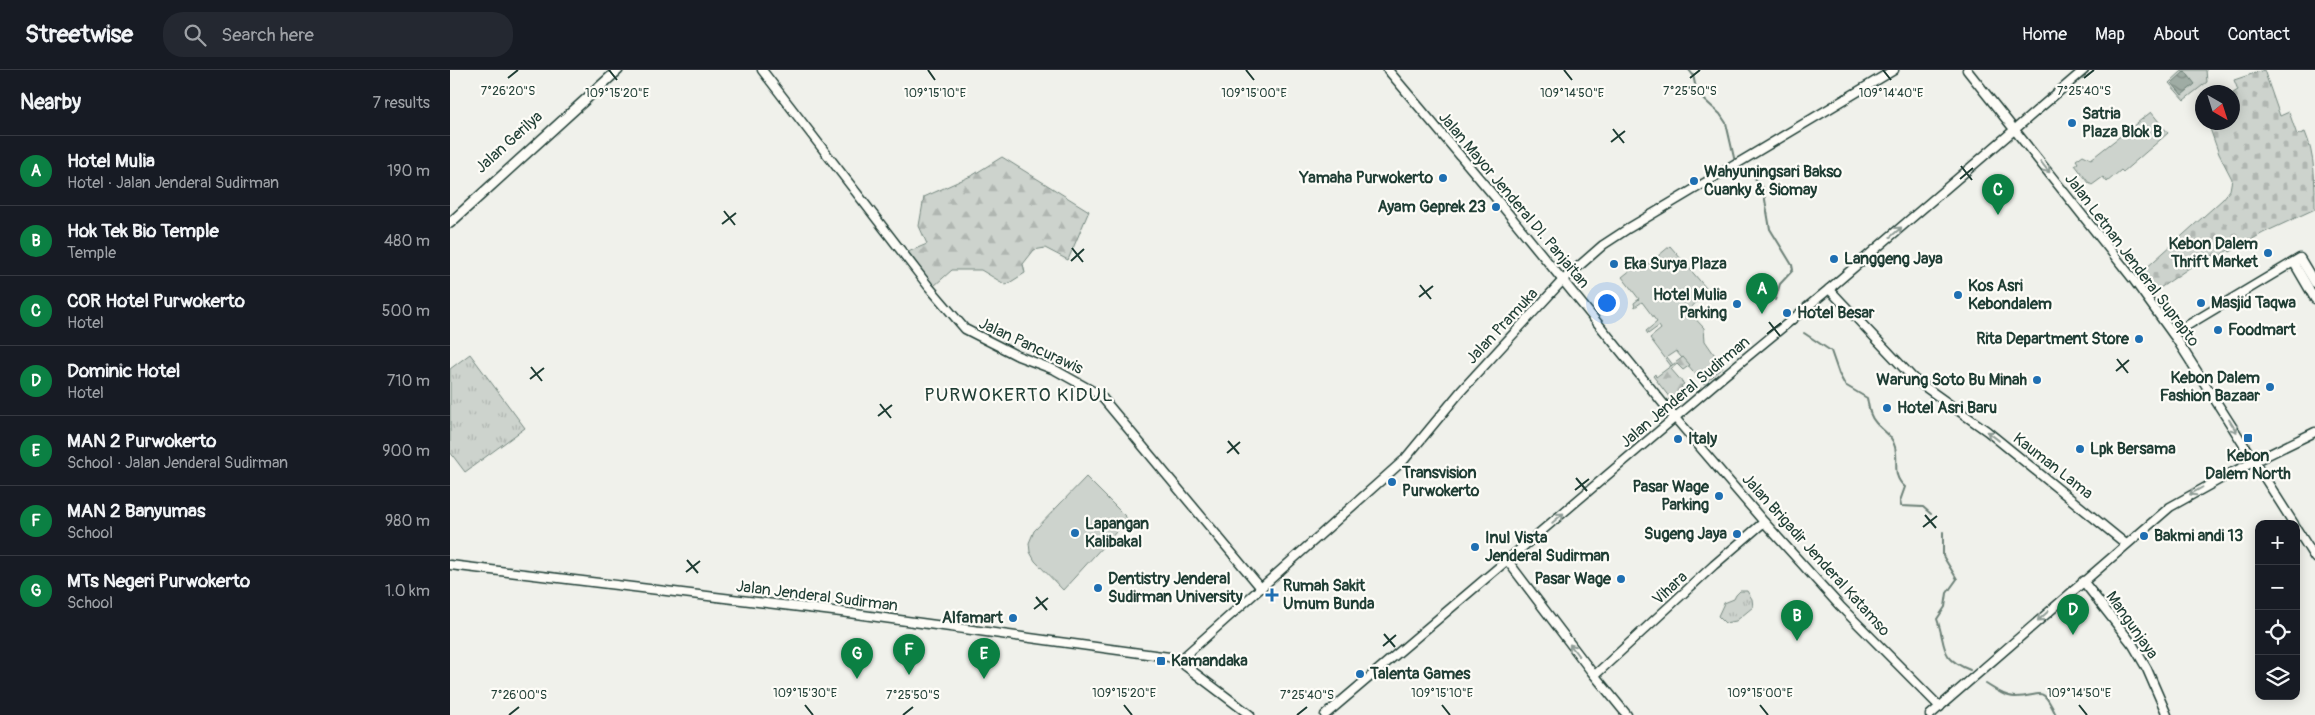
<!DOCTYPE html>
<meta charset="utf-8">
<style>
:root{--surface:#171b24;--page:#242831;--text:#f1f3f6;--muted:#9ea1a6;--line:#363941;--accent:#0b8043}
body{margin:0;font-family:Pangolin,sans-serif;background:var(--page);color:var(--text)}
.controls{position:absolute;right:15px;bottom:15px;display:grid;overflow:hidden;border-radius:10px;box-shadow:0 2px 12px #0003}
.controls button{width:45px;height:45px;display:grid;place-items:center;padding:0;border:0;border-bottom:1px solid var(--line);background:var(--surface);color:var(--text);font:25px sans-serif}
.compass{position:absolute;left:1745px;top:15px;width:45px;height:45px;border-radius:50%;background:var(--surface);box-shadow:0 2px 12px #0003;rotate:141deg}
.you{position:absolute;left:1156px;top:232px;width:18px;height:18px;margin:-12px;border:4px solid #fff;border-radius:50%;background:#1a73e8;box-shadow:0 0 0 8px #1a73e833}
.badge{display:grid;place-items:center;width:32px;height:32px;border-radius:50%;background:var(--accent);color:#fff;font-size:16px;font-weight:700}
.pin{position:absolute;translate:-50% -41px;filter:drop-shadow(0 1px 2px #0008)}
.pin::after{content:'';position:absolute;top:26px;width:18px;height:15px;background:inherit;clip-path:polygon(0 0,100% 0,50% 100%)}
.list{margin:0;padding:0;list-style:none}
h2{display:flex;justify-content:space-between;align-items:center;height:65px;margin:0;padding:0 20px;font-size:21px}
h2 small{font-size:16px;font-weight:400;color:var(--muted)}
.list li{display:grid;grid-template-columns:32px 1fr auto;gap:15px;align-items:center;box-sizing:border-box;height:70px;padding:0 20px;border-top:1px solid var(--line)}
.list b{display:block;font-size:19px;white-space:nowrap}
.list p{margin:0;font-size:16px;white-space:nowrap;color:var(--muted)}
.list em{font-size:16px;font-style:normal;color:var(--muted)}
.icon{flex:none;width:28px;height:28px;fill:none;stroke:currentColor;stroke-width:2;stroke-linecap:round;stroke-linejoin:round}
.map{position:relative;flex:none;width:1865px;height:645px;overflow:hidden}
header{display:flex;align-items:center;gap:30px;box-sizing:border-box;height:70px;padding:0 25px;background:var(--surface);border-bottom:1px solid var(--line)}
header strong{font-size:24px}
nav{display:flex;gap:28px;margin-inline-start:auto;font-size:18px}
.search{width:350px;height:45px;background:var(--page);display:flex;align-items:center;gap:12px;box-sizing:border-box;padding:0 18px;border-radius:20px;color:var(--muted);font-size:19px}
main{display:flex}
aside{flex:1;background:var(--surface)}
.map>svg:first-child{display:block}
.grass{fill:#cdd3cd;stroke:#768880}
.forest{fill:url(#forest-firs);stroke:#768880}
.cemetery{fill:url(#cemetery-stones);stroke:#768880}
.park{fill:url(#park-tufts);stroke:#768880}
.water{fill:url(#water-waves);stroke:#6c8077}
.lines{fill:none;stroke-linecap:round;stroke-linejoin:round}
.stream{stroke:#6c8077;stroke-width:2}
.secondary-casing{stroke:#1f3d34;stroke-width:11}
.primary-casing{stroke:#1f3d34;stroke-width:11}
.highway-casing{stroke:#1f3d34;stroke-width:12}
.secondary{stroke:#fdfcf7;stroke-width:8}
.primary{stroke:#fdfcf7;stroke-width:8}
.highway{stroke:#fdfcf7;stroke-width:9}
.oneway{stroke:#8e9c96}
.ticks{fill:none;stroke:#1f3d34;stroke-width:2}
.poi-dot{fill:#1f6fb2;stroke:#fdfcf7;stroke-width:2}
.labels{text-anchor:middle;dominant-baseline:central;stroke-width:4.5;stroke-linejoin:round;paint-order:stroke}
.poi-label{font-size:16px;font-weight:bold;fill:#1f3d34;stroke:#fdfcf7;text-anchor:start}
.street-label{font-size:16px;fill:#1f3d34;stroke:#fdfcf7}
.quarter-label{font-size:19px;letter-spacing:1px;fill:#1f3d34;stroke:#fdfcf7}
.ticks-label{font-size:12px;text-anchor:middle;fill:#1f3d34;stroke:#fdfcf7;stroke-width:4.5;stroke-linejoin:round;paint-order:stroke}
</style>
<header>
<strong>Streetwise</strong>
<div class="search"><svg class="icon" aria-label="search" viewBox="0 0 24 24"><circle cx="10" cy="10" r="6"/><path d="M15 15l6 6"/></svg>Search here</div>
<nav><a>Home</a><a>Map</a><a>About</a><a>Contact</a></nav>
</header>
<main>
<aside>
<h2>Nearby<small>7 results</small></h2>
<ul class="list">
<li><span class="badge">A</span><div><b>Hotel Mulia</b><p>Hotel · Jalan Jenderal Sudirman</p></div><em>190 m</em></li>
<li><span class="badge">B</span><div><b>Hok Tek Bio Temple</b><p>Temple</p></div><em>480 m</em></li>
<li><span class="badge">C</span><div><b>COR Hotel Purwokerto</b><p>Hotel</p></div><em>500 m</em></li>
<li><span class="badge">D</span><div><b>Dominic Hotel</b><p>Hotel</p></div><em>710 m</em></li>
<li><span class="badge">E</span><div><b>MAN 2 Purwokerto</b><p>School · Jalan Jenderal Sudirman</p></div><em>900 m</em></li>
<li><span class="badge">F</span><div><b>MAN 2 Banyumas</b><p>School</p></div><em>980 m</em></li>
<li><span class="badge">G</span><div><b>MTs Negeri Purwokerto</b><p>School</p></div><em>1.0 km</em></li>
</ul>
</aside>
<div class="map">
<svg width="1865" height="645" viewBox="0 0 1865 645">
<defs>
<pattern id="forest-firs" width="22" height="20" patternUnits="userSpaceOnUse" patternTransform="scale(1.25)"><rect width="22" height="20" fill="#cdd3cd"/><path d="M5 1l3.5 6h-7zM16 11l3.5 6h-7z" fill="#b0b6b1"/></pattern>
<pattern id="cemetery-stones" width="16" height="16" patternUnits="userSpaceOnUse" patternTransform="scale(1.25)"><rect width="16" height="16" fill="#cdd3cd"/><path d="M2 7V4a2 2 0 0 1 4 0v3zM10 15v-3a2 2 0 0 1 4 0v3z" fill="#b0b6b1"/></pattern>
<pattern id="park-tufts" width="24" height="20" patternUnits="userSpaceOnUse" patternTransform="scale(1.25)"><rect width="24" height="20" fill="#cdd3cd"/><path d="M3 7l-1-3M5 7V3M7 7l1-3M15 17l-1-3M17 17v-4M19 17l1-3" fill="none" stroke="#b0b6b1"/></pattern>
<pattern id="water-waves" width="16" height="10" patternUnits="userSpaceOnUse" patternTransform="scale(1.25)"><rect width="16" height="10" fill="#9faca4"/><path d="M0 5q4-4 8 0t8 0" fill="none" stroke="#818d86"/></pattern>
</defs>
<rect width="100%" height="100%" fill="#f0f1eb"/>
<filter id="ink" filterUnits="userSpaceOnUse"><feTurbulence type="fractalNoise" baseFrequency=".02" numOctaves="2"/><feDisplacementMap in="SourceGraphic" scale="10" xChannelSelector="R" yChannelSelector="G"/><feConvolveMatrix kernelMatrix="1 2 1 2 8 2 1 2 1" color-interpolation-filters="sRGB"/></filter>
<g filter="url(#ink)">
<!-- grass -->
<g class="grass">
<path d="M1733,0H1756L1757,12L1734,30L1719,13Z"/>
<path d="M1701,42L1718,63L1673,102L1671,100L1657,112L1653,107L1642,115L1639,113L1625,95L1628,93L1626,90L1633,85L1641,89L1645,86Z"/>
<path d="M1220,176L1256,218L1253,221L1255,223L1238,241L1254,258L1255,271L1273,297L1254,314L1226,281L1217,287L1223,295L1221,296L1200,268L1211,259L1209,256L1198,264L1196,261L1207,252L1192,232L1185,237L1184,233L1189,229L1172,207L1192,191L1195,195L1198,193L1201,196L1204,194L1202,191Z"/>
<path d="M636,407L678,449L613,520L585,491L580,482L579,473L584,461Z"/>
</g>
<!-- forest -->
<g class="forest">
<path d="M552,87L639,141L618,190L595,178L584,180L573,194L575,203L556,215L531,200H502L484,216L458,182L477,174L469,156L474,127L523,105Z"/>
<path d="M1233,287L1240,295L1233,300L1227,294L1221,299L1234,314L1231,316L1233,319L1222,328L1229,337L1223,338L1215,333L1220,328L1203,306L1205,304L1206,307Z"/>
</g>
<!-- cemetery -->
<path class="cemetery" d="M1814,0L1830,46L1839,42L1847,65L1855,62C1865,85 1865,113 1865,139L1813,163L1780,182L1778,180L1769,187L1758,185L1697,227L1684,209L1773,129L1780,120L1782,109L1769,84L1758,53L1782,52L1783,23L1788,20L1784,10Z"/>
<!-- park -->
<g class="park">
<path d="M20,284L75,358L15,402L0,382V299Z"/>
<path d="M1290,521H1297L1302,529L1303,537L1286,551L1275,553L1268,546L1274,533L1284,529L1286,525Z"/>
</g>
<!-- water -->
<path class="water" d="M1735,1L1745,14L1732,25L1722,13Z"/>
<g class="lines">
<!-- stream -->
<g class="stream">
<path d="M1239,0L1243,5L1247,23L1270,44L1276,53L1285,92"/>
<path d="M1287,96L1304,107L1313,118L1320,159L1342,195L1343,200L1330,214L1325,230"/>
<path d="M1354,263L1381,281L1389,304L1395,315L1417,328C1419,337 1419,346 1426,353C1434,362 1442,365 1445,377C1449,393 1441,405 1455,417L1450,431L1451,436L1473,437L1481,444"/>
<path d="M1493,462V486L1507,509L1497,523L1495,537L1487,549C1497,577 1488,587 1520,600"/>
<path d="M1536,614C1544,619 1555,627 1565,627C1592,627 1591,613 1606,645"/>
</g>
<defs>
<g id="secondary">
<path d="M312,0L479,217L515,259L568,286L605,300L650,325L811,518"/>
<path d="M938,0L1044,126L1225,348L1314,452L1390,536L1490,637"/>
<path d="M1517,0L1683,209L1727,270L1844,454"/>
<path d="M1844,193L1865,229"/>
<path d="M1379,219L1464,309L1537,361L1676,474"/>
<path d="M1723,264L1850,188L1865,213"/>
<path d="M1846,458L1865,488"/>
<path d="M1057,490L1141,601L1177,645"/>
<path d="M1633,511L1683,575L1697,599L1717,645"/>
<path d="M729,591L954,390L1011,321L1113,210L1153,175L1179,158L1444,0"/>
<path d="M1145,605L1264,495L1314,452"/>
</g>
<g id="primary">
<path d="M0,495L391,542L719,587L729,591L800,645"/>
<path d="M875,645L1275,305L1379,219L1634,0"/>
<path d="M1480,645L1720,437L1783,402L1865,362"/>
</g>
<path id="highway" d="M0,153L168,0"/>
</defs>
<!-- secondary casing -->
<use href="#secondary" class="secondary-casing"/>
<!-- primary casing -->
<use href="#primary" class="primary-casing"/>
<!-- highway casing -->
<use href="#highway" class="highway-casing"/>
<!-- secondary -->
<use href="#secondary" class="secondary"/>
<!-- primary -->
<use href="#primary" class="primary"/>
<!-- highway -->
<use href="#highway" class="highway"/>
</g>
<!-- one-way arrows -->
<defs><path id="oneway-shaft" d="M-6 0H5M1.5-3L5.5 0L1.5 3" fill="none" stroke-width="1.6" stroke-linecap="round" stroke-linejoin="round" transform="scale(1.25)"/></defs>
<g class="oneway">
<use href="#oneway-shaft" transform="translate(1595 97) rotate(51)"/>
<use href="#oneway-shaft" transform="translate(1446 162) rotate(-41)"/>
<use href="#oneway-shaft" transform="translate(1783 356) rotate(58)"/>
<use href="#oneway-shaft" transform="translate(1543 366) rotate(-142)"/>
<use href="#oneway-shaft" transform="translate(1746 421) rotate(150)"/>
<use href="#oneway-shaft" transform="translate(1108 448) rotate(-40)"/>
<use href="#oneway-shaft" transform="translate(1593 546) rotate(138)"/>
<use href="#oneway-shaft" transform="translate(1124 580) rotate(-127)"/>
</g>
</g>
<!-- ticks -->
<path class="ticks" d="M159,0L167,10M478,0L485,10M796,0L804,10M1114,0L1122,10M1433,0L1441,10M58,8L68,0M1240,8L1250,0M1634,8L1644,0M1163,59L1174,73M1161,72L1175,61M1511,96L1522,110M1510,109L1523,98M274,141L285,155M272,154L286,143M622,178L633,192M621,191L634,179M970,215L981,229M969,227L983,216M1319,252L1330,266M1317,264L1331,253M1667,289L1678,303M81,297L92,311M1666,301L1679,290M80,309L94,298M430,334L441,348M428,346L442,335M778,371L789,384M777,383L790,372M1126,408L1137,421M1125,420L1139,409M1475,445L1486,458M1473,457L1487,446M237,490L248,503M236,502L250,491M586,527L597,540M584,539L598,528M934,564L945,577M933,576L946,565M355,635L363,645M674,635L682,645M992,635L1000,645M1310,635L1318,645M1629,635L1637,645M59,645L69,637M453,645L463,637M847,645L857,637"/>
<!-- markers -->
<g class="poi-dot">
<circle cx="1622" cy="53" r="5"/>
<circle cx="993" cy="108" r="5"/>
<circle cx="1244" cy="111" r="5"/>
<circle cx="1046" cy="137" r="5"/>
<circle cx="1818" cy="183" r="5"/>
<circle cx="1384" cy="189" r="5"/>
<circle cx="1164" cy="194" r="5"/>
<circle cx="1508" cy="225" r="5"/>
<circle cx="1751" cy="233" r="5"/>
<circle cx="1287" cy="234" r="5"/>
<circle cx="1337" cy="243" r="5"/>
<circle cx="1768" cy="260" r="5"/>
<circle cx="1689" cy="269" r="5"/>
<circle cx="1587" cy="310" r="5"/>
<circle cx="1820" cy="317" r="5"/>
<circle cx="1437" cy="338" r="5"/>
<rect x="1793" y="363" width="10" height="10" rx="2.5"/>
<circle cx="1228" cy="369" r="5"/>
<circle cx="1630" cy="379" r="5"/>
<circle cx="942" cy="412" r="5"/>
<circle cx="1269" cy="426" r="5"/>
<circle cx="625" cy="463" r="5"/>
<circle cx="1287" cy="464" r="5"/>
<circle cx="1694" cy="466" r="5"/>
<circle cx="1025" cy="477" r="5"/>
<circle cx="1171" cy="509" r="5"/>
<circle cx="648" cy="518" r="5"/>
<path d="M819.5 517.5h5v5h5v5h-5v5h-5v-5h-5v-5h5z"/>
<circle cx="563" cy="548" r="5"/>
<rect x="706" y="586" width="10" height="10" rx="2.5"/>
<circle cx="910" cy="604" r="5"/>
</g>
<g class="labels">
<!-- poi labels -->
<g class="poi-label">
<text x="1632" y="44">Satria<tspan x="1632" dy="18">Plaza Blok B</tspan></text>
<text x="1254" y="102">Wahyuningsari Bakso<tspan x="1254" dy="18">Cuanky &amp; Siomay</tspan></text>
<text x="983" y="108" text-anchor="end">Yamaha Purwokerto</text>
<text x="1036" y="137" text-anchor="end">Ayam Geprek 23</text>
<text x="1808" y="174" text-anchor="end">Kebon Dalem<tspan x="1808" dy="18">Thrift Market</tspan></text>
<text x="1394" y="189">Langgeng Jaya</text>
<text x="1174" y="194">Eka Surya Plaza</text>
<text x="1518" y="216">Kos Asri<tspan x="1518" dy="18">Kebondalem</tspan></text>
<text x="1277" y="225" text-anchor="end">Hotel Mulia<tspan x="1277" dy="18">Parking</tspan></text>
<text x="1761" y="233">Masjid Taqwa</text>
<text x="1347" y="243">Hotel Besar</text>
<text x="1778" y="260">Foodmart</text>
<text x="1679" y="269" text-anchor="end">Rita Department Store</text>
<text x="1810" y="308" text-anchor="end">Kebon Dalem<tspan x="1810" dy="18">Fashion Bazaar</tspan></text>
<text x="1577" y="310" text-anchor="end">Warung Soto Bu Minah</text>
<text x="1447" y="338">Hotel Asri Baru</text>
<text x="1238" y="369">Italy</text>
<text x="1640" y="379">Lpk Bersama</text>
<text x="1798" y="386" text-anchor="middle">Kebon<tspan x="1798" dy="18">Dalem North</tspan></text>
<text x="952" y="403">Transvision<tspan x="952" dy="18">Purwokerto</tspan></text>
<text x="1259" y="417" text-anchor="end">Pasar Wage<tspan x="1259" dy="18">Parking</tspan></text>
<text x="635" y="454">Lapangan<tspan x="635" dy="18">Kalibakal</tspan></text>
<text x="1277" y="464" text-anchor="end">Sugeng Jaya</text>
<text x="1704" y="466">Bakmi andi 13</text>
<text x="1035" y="468">Inul Vista<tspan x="1035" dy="18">Jenderal Sudirman</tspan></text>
<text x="658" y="509">Dentistry Jenderal<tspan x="658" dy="18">Sudirman University</tspan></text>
<text x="1161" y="509" text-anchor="end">Pasar Wage</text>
<text x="833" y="516">Rumah Sakit<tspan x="833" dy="18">Umum Bunda</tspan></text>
<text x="553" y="548" text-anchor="end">Alfamart</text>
<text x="721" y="591">Kamandaka</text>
<text x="920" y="604">Talenta Games</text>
</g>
<!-- street labels -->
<g class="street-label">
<text transform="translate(59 72) rotate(-42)">Jalan Gerilya</text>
<text transform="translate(1064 130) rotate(50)">Jalan Mayor Jenderal DI. Panjaitan</text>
<text transform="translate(1682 190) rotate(53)">Jalan Letnan Jenderal Suprapto</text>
<text transform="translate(1052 256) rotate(-47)">Jalan Pramuka</text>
<text transform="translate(581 276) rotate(25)">Jalan Pancurawis</text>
<text transform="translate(1235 322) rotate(-40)">Jalan Jenderal Sudirman</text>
<text transform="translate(1603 396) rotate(38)">Kauman Lama</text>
<text transform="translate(1366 485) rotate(48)">Jalan Brigadir Jenderal Katamso</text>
<text transform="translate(1220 518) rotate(-43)">Vihara</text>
<text transform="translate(367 526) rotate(7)">Jalan Jenderal Sudirman</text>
<text transform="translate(1682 555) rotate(55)">Mangunjaya</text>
</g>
<!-- quarter labels -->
<g class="quarter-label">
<text x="569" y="325">PURWOKERTO KIDUL</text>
</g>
</g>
<g class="ticks-label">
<text x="58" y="25">7°26'20"S</text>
<text x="1240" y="25">7°25'50"S</text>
<text x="1634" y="25">7°25'40"S</text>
<text x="167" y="27">109°15'20"E</text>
<text x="485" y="27">109°15'10"E</text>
<text x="804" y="27">109°15'00"E</text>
<text x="1441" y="27">109°14'40"E</text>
<text x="1122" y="27">109°14'50"E</text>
<text x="355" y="627">109°15'30"E</text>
<text x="674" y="627">109°15'20"E</text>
<text x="992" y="627">109°15'10"E</text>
<text x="1310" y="627">109°15'00"E</text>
<text x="1629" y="627">109°14'50"E</text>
<text x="69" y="629">7°26'00"S</text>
<text x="463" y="629">7°25'50"S</text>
<text x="857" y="629">7°25'40"S</text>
</g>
</svg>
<div class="controls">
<button>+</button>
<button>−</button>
<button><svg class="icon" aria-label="locate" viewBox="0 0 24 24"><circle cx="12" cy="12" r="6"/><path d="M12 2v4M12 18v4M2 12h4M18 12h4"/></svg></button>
<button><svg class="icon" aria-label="layers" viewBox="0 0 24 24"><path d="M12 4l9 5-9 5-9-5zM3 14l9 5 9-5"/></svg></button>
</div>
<svg class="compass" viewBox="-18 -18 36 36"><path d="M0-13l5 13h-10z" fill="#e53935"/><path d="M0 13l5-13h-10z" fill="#9ea1a6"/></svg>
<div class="you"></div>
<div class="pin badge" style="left:1312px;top:244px">A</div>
<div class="pin badge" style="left:1347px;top:571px">B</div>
<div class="pin badge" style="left:1548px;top:145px">C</div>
<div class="pin badge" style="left:1623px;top:565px">D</div>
<div class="pin badge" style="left:534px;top:609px">E</div>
<div class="pin badge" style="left:459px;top:605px">F</div>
<div class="pin badge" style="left:407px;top:609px">G</div>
</div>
</main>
